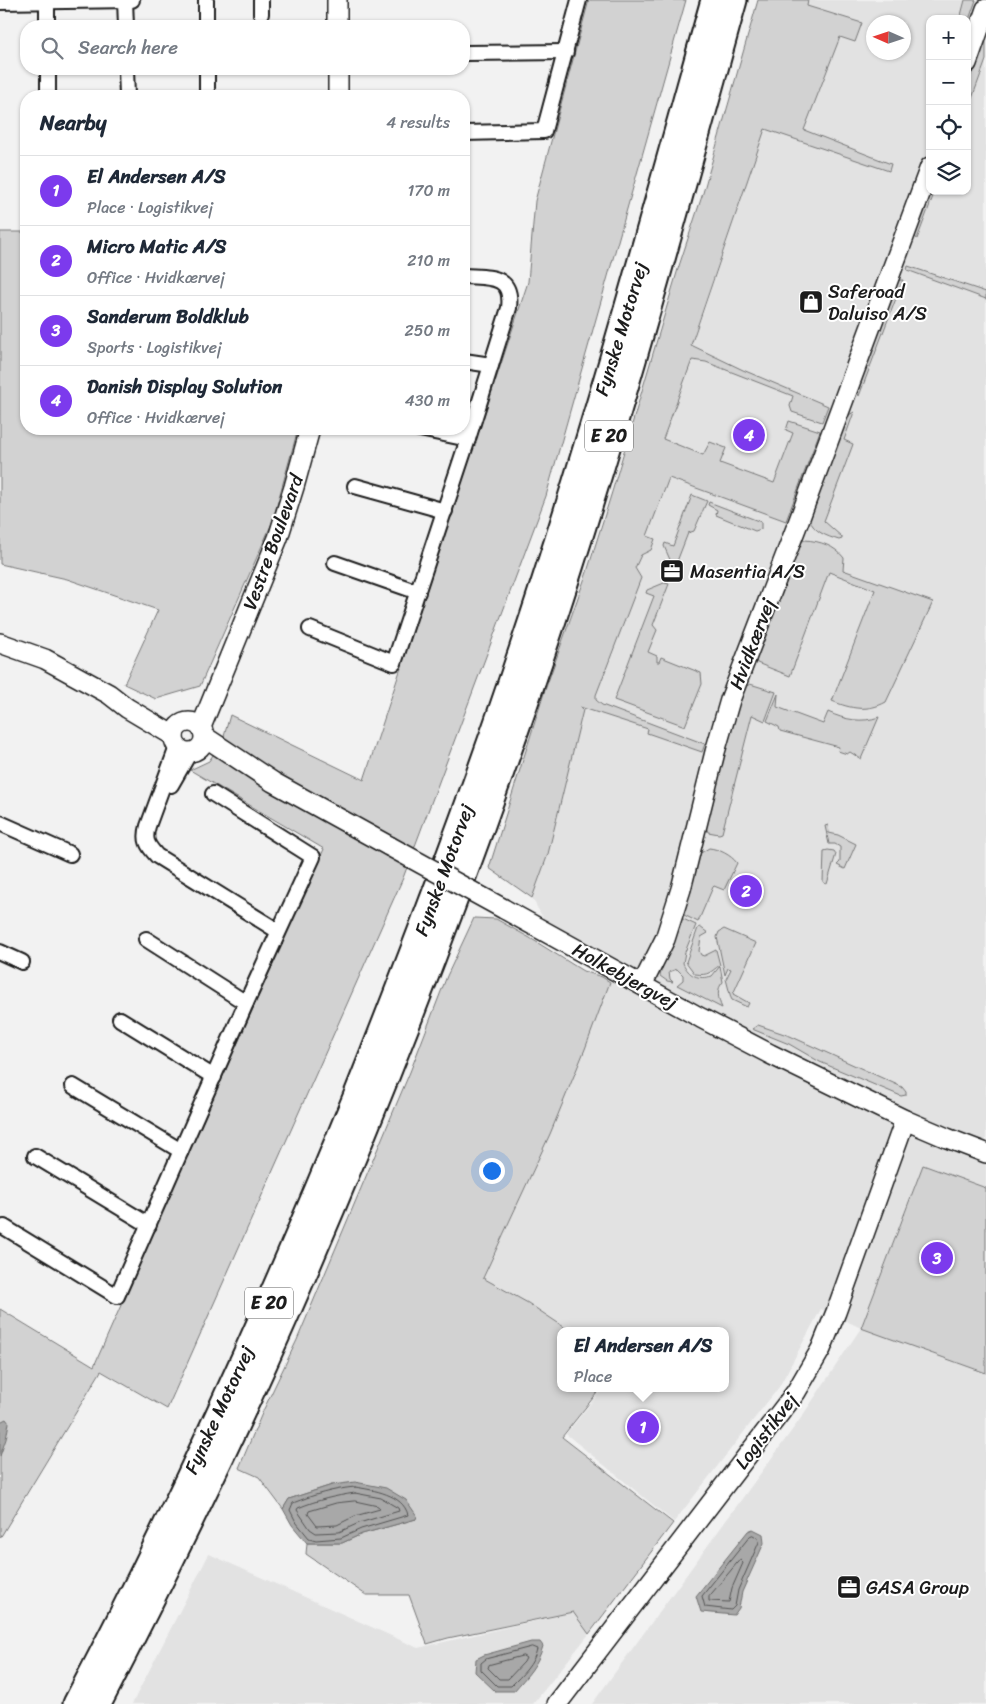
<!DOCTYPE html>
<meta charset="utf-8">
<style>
:root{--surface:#fff;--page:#f2f2f3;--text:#1f2937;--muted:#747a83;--line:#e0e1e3;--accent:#7c3aed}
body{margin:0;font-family:Sriracha,sans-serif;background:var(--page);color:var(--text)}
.controls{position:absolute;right:15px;top:15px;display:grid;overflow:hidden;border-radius:10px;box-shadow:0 1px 4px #0004}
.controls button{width:45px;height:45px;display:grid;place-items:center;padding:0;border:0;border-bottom:1px solid var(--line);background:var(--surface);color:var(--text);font:25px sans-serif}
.compass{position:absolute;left:866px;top:15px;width:45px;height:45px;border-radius:50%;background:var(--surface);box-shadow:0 1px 4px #0004;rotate:273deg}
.you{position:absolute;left:491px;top:1170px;width:18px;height:18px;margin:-12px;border:4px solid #fff;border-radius:50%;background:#1a73e8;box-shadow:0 0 0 8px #1a73e833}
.badge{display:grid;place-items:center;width:32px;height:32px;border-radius:50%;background:var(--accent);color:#fff;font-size:16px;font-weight:700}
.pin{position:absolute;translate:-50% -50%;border:2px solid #fff;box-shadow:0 1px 5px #0006}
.popup{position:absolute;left:557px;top:1327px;width:172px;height:65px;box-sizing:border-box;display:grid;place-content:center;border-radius:10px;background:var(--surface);filter:drop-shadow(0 1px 4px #0005);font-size:16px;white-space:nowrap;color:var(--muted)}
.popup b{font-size:19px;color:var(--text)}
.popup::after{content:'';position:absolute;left:50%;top:100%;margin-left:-10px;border:10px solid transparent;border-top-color:var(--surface)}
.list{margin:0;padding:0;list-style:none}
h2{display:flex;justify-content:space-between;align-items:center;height:65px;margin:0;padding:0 20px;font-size:21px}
h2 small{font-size:16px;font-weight:400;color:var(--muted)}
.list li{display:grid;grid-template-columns:32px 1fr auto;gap:15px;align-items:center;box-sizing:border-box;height:70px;padding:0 20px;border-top:1px solid var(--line)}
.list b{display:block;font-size:19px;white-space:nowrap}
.list p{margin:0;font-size:16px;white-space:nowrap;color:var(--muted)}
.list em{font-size:16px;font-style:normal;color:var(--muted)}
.icon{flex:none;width:28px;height:28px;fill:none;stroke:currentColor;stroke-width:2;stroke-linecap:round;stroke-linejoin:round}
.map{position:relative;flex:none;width:986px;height:1704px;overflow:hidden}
.search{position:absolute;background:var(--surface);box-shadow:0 1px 4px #0004;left:20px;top:20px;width:450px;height:55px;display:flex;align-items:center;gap:12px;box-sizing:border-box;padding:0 18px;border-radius:20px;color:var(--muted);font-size:19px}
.panel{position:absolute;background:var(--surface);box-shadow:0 1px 4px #0004;left:20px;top:90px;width:450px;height:345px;border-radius:20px}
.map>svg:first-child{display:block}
.built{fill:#e2e2e2;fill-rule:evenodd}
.green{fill:#d2d2d2;stroke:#777}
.water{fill:#a8a8a8;stroke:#707070}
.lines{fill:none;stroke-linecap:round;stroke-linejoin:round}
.shore{stroke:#545454;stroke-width:1}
.street-casing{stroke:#1c1c1c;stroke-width:18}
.secondary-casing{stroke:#1c1c1c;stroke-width:22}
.highway-casing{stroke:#1c1c1c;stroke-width:29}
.street{stroke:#fff;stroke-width:14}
.secondary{stroke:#fff;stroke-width:19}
.highway{stroke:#fff;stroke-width:25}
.secondary-bridge-casing{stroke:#1c1c1c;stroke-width:22;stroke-linecap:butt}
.secondary-bridge{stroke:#fff;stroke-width:19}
.labels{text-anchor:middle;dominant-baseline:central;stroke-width:4;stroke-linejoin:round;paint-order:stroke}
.shield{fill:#fff;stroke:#606060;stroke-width:1}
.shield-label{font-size:18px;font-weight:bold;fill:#1c1c1c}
.poi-label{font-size:19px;fill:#1c1c1c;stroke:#fff;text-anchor:start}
.street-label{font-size:19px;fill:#1c1c1c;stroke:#fff}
</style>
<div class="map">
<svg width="986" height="1704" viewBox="0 0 986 1704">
<rect width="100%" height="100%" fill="#f2f2f2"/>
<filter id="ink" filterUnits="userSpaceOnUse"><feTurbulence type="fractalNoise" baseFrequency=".02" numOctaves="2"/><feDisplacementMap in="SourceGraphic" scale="10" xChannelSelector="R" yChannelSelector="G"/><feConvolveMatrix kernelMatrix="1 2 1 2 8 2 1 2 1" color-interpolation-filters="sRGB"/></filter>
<g filter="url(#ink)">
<!-- built -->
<g class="built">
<path d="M808,0H986V1188L923,1165L861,1327L986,1373V1704H592L801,1418L861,1328L821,1309L779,1387L674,1522L566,1434L603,1388H726V1331H570L528,1303L483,1279L550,1134L613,975L537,933L543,918L532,898L548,854L583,710L577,706L643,480L707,301ZM930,19H967V191H930ZM874,22H904V52H874Z"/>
<path d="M209,1554L418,1648L573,1612L589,1634L533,1704H132Z"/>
</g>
<!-- green -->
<g class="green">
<path d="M589,0H686L546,496L403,878L167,1409L101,1371L0,1538V1309L94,1366L324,849L190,770L209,761L223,740L230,715L364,780L528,282L535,201Z"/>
<path d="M758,0H808L807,6L862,23L855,42L840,37L804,130L891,164L889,171L765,129L691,345L743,370L828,406L822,422L792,412L790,406L793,396L706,362L692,360L663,439L703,455L710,442L726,448L720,463L774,483L793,433L786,430L789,421L820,431L786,521L669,478L647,536L655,539L651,550L641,555L635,568L641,578L596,695V700L602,705L705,744L702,752L650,734L647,733L648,729L580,707L583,710L548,854L532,898L489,868L544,693L587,572L612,492L678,269L703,193Z"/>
<path d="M965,0H976L967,25V19H960Z"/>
<path d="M986,37V60L967,112V85Z"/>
<path d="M930,191H935L917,239L914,235Z"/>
<path d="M26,232V429H298L272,523L200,686L156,699L124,684L158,610L67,579L0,564V232Z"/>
<path d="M908,266L986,292V299L907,270Z"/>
<path d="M900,280H903L859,396L856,389L895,282Z"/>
<path d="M854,412L844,440L853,444L852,447L824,521L842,537V539L839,540C826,536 814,532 809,519L847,416Z"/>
<path d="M692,495L707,501L694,531L688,533L676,564L671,562L664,546L665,543L673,546Z"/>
<path d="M709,502L761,522V529L755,531L716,515L717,510L708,505Z"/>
<path d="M805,540C820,541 835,546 844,558L843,570L933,602L886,702C868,712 851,709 832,701L875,590L829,572L790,676L757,663L755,657L798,543Z"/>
<path d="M664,583L669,584L653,625L657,630L648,652L657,656V662H659L661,657L701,673L702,684L685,726L614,700L654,596L646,593L647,590Z"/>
<path d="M750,684L776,692L765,721L752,715L722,833L719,834L708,832L705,825L735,712L745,687Z"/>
<path d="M778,694L777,707L823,724L828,712C845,720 862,723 879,717L861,759L850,752L847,754L838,751L839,747L780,731L779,727L767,721Z"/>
<path d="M828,825L829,833L838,835L856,844L845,869L837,865L840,862V847L835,844H829L825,826Z"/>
<path d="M709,848C719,849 731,855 737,863L724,890L714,886L713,887L698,922L682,914L699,854Z"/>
<path d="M828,850L834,851L836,854L827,884H826L823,882L824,851Z"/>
<path d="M474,918L496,919L530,938L583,971L602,977L610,982L585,1049L550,1134L483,1278L528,1303L570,1331H560V1388H601L562,1437L673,1523L589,1634L573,1612L448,1638L427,1644L409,1595H366L306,1554L307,1543H342L362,1534L416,1519L332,1485L289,1499L283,1509L259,1477L239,1468L263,1411L297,1340L410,1072L447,976Z"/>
<path d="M681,918L696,925L685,952L683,963C689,976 698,980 712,976L720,966L723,982C716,989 718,999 722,1008L677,985L683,980V975L677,969L669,972L670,979L673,982L667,981L660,976L663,963Z"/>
<path d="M700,927L708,933L701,937L699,951L701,955L704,956L716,950L720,965C710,972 709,976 695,974L686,962L698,928Z"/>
<path d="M724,929L756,943L733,994L749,1003L747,1007L732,1000L731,998L726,979L731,969L728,968L725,975L717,937L719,932Z"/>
<path d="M758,1025L790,1036L902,1087L906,1092V1095L901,1096L820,1062L789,1044L752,1029Z"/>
<path d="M923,1165L986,1188V1373L861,1328Z"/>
</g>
<!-- water -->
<g class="water">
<path d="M6,1419L9,1423L6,1439L0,1456V1422Z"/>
<path d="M355,1482L386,1488L406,1500L417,1516L416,1519L362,1534L342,1543H307L292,1525L283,1509L289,1499L332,1485Z"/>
<path d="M753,1529L763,1534L764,1543L742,1592L739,1608L734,1615L701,1612L696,1596L748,1531Z"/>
<path d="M531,1642H540L543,1646C538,1665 527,1676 514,1691H495L475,1672L476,1659L484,1655Z"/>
</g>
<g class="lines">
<!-- shore -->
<g class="shore">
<path d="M355,1487C373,1490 403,1494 408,1515L361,1529L341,1538L316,1540L309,1538L296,1522L290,1510L293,1503C313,1495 333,1489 355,1487Z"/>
<path d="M355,1493L381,1498L398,1508L399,1511L359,1523L339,1532L316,1533L310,1529L297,1510L298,1508C317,1500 335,1496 355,1493Z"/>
<path d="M355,1501L378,1506L380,1509L355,1516L337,1525L317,1526L308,1514L309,1511L336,1503Z"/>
<path d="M753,1535L758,1538L759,1542L738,1590L735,1606L731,1610L705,1607L702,1596L750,1536Z"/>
<path d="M740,1560L743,1563L732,1588L729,1602L709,1601V1597Z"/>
<path d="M532,1647L537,1649C534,1664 522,1675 511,1686H497L481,1670V1663L486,1659Z"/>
<path d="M523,1656L526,1658L524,1662L508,1679H499L488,1668L489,1665Z"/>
</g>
<defs>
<g id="street">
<path d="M47,0V26"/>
<path d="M125,0L126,26"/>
<path d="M206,0V26"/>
<path d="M0,2L132,0"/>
<path d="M261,14V0"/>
<path d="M464,53L566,52"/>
<path d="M48,69V96"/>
<path d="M126,69L127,96"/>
<path d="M207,69V96"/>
<path d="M464,133L544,131L579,0"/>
<path d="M464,361L491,365"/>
<path d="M420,429L468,439"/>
<path d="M355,486L445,511"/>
<path d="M335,563L418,592"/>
<path d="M310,629L394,663L468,439L509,308C513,274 489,278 464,276"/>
<path d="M177,747L148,826C144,840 147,845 157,856L278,931"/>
<path d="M171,785L190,752"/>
<path d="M0,823L70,854"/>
<path d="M146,939L246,1003"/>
<path d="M0,952L22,962"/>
<path d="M120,1019L214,1077"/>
<path d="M73,1086L181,1151"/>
<path d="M35,1156L149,1225"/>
<path d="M4,1227L117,1296L246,1003L313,857L213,794"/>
</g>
<g id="secondary">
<path d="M337,0V26"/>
<path d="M967,63L986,9"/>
<path d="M338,69V96"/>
<path d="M0,643L45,659L109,694L127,708L174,736"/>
<circle cx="189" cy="737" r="15"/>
<path d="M201,727L278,538L294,487L310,429"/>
<path d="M205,737L273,782L389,846"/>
<path d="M504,909L701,1018L770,1054L905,1120L947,1138L986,1153"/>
<path d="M642,985L665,939L681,889L715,752L730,700L798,523L930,167"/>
<path d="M557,1704L796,1392L821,1349L836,1312L905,1120"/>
</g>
<g id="highway">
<path d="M76,1704C180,1507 272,1303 356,1097C415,949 472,801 522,650C594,436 653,218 714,0"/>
<path d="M98,1704C165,1574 230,1442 289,1308C382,1096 466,878 540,659C613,442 673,220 734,0"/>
</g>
</defs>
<!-- street casing -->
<use href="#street" class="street-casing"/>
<!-- secondary casing -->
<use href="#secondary" class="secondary-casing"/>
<!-- highway casing -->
<use href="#highway" class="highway-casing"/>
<!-- street -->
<use href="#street" class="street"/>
<!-- secondary -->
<use href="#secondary" class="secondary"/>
<!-- highway -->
<use href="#highway" class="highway"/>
<defs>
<path id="secondary-bridge" d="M389,846L504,909"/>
</defs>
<!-- secondary-bridge casing -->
<use href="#secondary-bridge" class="secondary-bridge-casing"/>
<!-- secondary-bridge -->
<use href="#secondary-bridge" class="secondary-bridge"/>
</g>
</g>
<!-- icons -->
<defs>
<symbol id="shop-square" viewBox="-11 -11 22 22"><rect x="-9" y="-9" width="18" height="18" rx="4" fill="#1c1c1c" stroke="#fff"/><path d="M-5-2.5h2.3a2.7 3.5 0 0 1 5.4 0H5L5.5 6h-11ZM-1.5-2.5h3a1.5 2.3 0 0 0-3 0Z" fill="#fff"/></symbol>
<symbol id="office-square" viewBox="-11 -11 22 22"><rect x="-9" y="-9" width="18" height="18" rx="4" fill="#1c1c1c" stroke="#fff"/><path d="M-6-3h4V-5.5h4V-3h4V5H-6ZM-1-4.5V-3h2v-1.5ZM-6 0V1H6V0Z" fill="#fff"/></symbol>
</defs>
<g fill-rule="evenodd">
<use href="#shop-square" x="797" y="288" width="28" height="28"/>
<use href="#office-square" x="658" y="557" width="28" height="28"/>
<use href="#office-square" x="835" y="1573" width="28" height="28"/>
</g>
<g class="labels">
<!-- shield labels -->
<g class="shield">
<rect x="585" y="420.5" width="48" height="31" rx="4"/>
<rect x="245" y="1287.5" width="48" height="31" rx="4"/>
</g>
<g class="shield-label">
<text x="609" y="436">E 20</text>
<text x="269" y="1303">E 20</text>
</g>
<!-- poi labels -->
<g class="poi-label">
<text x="828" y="291">Saferoad<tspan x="828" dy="22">Daluiso A/S</tspan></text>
<text x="690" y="571">Masentia A/S</text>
<text x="866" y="1587">GASA Group</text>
</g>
<!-- street labels -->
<g class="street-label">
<text transform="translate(621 329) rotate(-73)">Fynske Motorvej</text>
<text transform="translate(273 542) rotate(-70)">Vestre Boulevard</text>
<text transform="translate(752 644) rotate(-69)">Hvidkærvej</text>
<text transform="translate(444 870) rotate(-70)">Fynske Motorvej</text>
<text transform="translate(625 976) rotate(29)">Holkebjergvej</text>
<text transform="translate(219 1410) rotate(-65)">Fynske Motorvej</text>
<text transform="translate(766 1431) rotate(-53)">Logistikvej</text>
</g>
</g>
</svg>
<div class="controls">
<button>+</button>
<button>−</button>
<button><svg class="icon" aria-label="locate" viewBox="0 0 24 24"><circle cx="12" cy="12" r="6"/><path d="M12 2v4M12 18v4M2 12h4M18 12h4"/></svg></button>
<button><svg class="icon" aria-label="layers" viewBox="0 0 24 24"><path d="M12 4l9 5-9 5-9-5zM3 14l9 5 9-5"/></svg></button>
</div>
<svg class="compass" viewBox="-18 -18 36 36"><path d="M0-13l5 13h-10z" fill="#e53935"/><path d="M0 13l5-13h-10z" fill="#747a83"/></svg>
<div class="you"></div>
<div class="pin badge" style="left:643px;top:1427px">1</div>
<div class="popup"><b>El Andersen A/S</b>Place</div>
<div class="pin badge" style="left:746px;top:891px">2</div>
<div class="pin badge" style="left:937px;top:1258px">3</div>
<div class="pin badge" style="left:749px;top:435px">4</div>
<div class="search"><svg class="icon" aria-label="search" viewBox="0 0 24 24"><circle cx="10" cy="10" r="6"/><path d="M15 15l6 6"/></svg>Search here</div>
<section class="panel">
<h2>Nearby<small>4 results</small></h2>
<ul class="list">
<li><span class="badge">1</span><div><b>El Andersen A/S</b><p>Place · Logistikvej</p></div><em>170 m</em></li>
<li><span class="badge">2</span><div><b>Micro Matic A/S</b><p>Office · Hvidkærvej</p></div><em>210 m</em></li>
<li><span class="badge">3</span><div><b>Sanderum Boldklub</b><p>Sports · Logistikvej</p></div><em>250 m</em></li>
<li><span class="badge">4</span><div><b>Danish Display Solution</b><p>Office · Hvidkærvej</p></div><em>430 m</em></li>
</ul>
</section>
</div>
